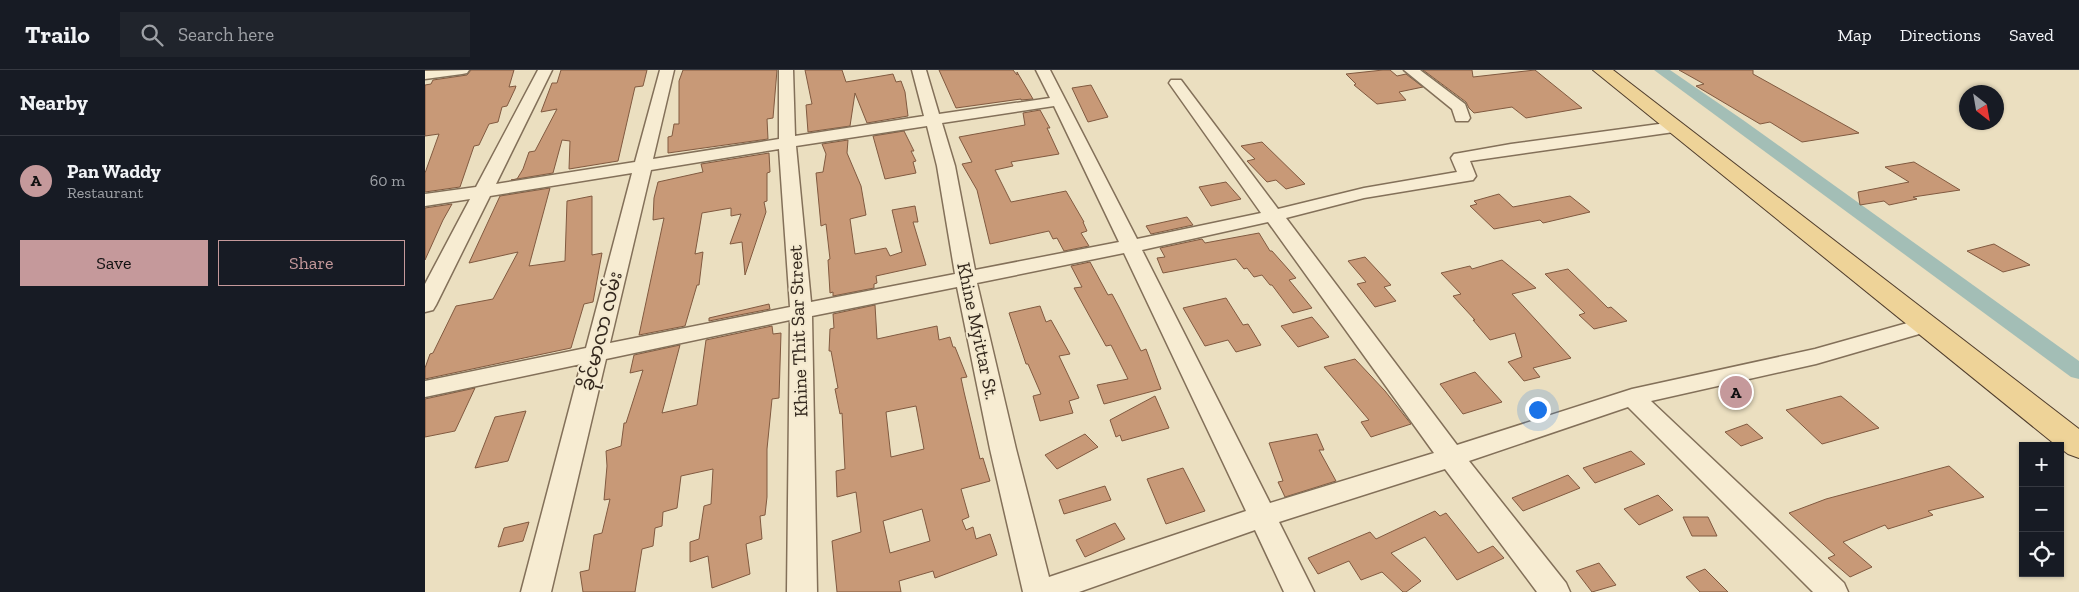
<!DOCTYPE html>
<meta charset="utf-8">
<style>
:root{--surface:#171b24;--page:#20242c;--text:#f1f3f6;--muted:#9ea1a6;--line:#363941;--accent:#c5999b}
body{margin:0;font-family:"Zilla Slab","Noto Sans Myanmar",serif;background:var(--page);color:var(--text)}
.controls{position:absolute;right:15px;bottom:15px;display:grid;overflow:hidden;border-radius:0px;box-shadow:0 1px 4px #0004}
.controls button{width:45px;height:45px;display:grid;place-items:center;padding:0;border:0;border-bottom:1px solid var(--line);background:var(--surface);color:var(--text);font:25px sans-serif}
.compass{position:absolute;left:1534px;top:15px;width:45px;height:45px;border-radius:50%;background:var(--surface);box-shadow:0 1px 4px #0004;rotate:149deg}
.you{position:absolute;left:1112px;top:339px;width:18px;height:18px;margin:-12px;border:4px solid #fff;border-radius:50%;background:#1a73e8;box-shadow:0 0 0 8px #1a73e833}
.badge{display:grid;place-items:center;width:32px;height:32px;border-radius:50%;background:var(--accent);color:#111;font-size:16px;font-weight:700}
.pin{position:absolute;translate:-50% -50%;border:2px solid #fff;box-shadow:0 1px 5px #0006}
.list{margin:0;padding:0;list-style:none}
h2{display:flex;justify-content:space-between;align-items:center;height:65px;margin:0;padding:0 20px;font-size:21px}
h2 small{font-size:16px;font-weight:400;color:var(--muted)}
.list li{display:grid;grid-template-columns:32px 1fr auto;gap:15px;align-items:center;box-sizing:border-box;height:90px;padding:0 20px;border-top:1px solid var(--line)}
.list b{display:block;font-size:19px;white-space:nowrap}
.list p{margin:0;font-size:16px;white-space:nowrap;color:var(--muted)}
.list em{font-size:16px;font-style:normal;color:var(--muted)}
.actions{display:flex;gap:10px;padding:15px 20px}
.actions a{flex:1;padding:11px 0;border:1px solid var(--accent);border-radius:0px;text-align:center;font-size:18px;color:var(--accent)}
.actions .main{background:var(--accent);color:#111}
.icon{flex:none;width:28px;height:28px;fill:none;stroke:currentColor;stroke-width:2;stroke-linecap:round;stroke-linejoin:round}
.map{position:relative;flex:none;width:1654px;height:522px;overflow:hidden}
header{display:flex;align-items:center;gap:30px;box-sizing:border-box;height:70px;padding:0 25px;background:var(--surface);border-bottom:1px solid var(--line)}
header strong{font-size:24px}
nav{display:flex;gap:28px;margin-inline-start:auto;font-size:18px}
.search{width:350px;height:45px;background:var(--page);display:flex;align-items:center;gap:12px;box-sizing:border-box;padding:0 18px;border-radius:0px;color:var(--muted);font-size:19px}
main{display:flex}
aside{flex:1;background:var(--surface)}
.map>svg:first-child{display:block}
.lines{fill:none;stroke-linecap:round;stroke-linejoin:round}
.canal{fill:#a3beb6;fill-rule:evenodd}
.building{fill:#c89977;stroke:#815a40;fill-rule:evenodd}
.minor-casing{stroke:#837059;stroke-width:3}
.major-casing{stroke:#513e2d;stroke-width:2}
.minor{fill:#f7ecd2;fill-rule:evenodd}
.major{fill:#eed398;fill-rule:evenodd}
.labels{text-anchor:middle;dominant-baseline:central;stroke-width:4;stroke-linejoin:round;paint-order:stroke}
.street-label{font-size:19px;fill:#34281d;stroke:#f3e9cf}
</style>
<header>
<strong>Trailo</strong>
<div class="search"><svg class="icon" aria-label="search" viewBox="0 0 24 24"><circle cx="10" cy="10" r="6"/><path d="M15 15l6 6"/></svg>Search here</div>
<nav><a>Map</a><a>Directions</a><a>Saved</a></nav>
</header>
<main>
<aside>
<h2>Nearby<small></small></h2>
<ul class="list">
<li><span class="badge">A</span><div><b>Pan Waddy</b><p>Restaurant</p></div><em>60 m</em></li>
</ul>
<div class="actions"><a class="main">Save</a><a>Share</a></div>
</aside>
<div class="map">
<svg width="1654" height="522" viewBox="0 0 1654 522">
<rect width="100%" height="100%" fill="#ebdfc0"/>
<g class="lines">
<!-- canal -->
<path class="canal" d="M1229,0H1245L1318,50L1654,291V309L1646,307Z"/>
</g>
<!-- building -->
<g class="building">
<path d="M46,0H89L84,17L91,16L90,19L82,36L77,37L73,52L64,54L54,75L49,76L35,117L0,122V103L14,64L0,66V15L6,14L8,10L42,5Z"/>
<path d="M136,0H222L218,16L210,17L193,91L144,99L145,71L137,70L128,103L86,110L92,109L98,99L104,82L110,81L132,39L116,42L127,13H132Z"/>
<path d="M258,0H352L348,48L342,49L343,69L243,83V67L247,66L249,54H254V11Z"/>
<path d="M380,0H417L421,12L468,4L471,12L476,11L480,22L483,46L442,53L430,23L425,56L383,62L381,35L387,34Z"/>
<path d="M514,0H588L592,5V2L608,29L596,30V29L531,38Z"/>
<path d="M958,0H965L972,6L981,4L998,17L974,22L981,30L952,34L929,15L931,14L921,4Z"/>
<path d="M998,0H1047L1048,7L1110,0L1157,38L1101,48L1087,37L1049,43L1044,38L1041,32Z"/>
<path d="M1254,0H1328V4L1434,63L1377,72L1345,52L1335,54L1271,16L1279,14Z"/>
<path d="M666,15L683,47L663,52L647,18Z"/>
<path d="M615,40L625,58H622L634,84L586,92L588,96L570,100L586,132L641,121L659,152H658L662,161L656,163L664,176L639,181L632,168L628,169L624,161L565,174L552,120L537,94L547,92L534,67L600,55L598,43Z"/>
<path d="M479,61L489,81H486L491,91L488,92L491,103L460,109L448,66Z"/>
<path d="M423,70L422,83L436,116L441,145L425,149L430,184L461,178L465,186L477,182L467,140L490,136L493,152H488L501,195L451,206L452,213L449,214V218L408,226V222L405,223L403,190L405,189L401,154L396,156L391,103L398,102L401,84L397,74Z"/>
<path d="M837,72L880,114L861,119L851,110L842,112L822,91L830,89L816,76Z"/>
<path d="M344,83L345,102L342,103V131L339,132L341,142L320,205L317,172L305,174L316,144L306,146V138L277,143L270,184L278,182L274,215H272L260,256L214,265L239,148L228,150L229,128L233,112L278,102L276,94Z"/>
<path d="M1489,92L1535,120L1488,127L1492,129L1464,135L1459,131L1435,135L1433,122L1484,112L1460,97Z"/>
<path d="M801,112L816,129L786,136L774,117Z"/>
<path d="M125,118L104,196L140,191L142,131L167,126V185L177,183L168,232L159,234L146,278L0,309V298L5,284L8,283L31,236L68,229L93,182L44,193L75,126Z"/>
<path d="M1074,124L1088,137L1145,126L1165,142L1118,153L1115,150L1069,159L1045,136L1052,134L1049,131Z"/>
<path d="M27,134L18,150L0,190V138Z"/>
<path d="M762,147L768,155L726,164L721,156Z"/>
<path d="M834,163L845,181H847L871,208L864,210L887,238L868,243L847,215H845L837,205L829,207L822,198L819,199L811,189L738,203L732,188L740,187L735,178L777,169L780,173Z"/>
<path d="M1569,174L1605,195L1578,202L1542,181Z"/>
<path d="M940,187L966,215L959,217L971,231L950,237L932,214L941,212L923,191Z"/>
<path d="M1077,190L1111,218L1087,224L1146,288L1108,298L1115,307L1099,311L1083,292L1097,287L1090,263L1065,270L1048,250H1050L1028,226L1036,224L1016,203L1045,196L1047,199Z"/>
<path d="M665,192L683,225L687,224L694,237L716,281L721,279L736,319L679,334L672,315L703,309L686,275L681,276L649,218L657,217L646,196Z"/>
<path d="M1143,199L1183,238L1186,237L1202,251L1169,259L1154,245L1160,243L1120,204Z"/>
<path d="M801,228L818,255L823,254L836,275L811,282L803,270L780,276L758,238Z"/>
<path d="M344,234L345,239L284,251V248Z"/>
<path d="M450,235L452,269L512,256L514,270L525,267L528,277H530L542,307L536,308L539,322L555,389L558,388L565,411L536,419L544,447L537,450L541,460L548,457L551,469L565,464L572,485L510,508L508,501L474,511L476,522H412L407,471L436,462L431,422L412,427L411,401L420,399L417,343L415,344L410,319L413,318L406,281H404L405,259L409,258L408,244ZM491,336L499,379L466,387L461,342ZM497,439L505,471L465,483L458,451Z"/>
<path d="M615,236L621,252L626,250L645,284L634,286L654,328L644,331L648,343L615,351L608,326L616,324L603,294H601L584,243Z"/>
<path d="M887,247L904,267L873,277L856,256Z"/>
<path d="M347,256L348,264L356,263L354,328L347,329L342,379V427L340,445L335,446L337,469L321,474L325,504L287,518L283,486L265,492V472L274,469L279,436L286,434L288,399L256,406L252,438L238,442L237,456L230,458L228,476L217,479L210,522H158L155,502L164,500L169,465L177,463L185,429L179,430L182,396L181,381L196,376L199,353H201L218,300L205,303L209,285L255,275L237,343L272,335L281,270Z"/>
<path d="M930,289L960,321L986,354L946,367L936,352L944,350L899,297Z"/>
<path d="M1050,302L1077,332L1038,344L1015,314Z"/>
<path d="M50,318L30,361L0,367V329Z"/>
<path d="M730,326L744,358L697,371L695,365L691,367L685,350Z"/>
<path d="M1416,326L1454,358L1397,374L1361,340Z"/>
<path d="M101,341L83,391L50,398L70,347Z"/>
<path d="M1322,354L1338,368L1316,376L1300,362Z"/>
<path d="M660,364L673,377L632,399L620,385Z"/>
<path d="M892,364L899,380H894L911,411L860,427L853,412L858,411L844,373Z"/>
<path d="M1206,381L1220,394L1170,413L1158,398Z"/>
<path d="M1524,396L1559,427L1503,441L1508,445L1463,459L1460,455L1418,472L1447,497L1425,507L1403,488L1410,485L1364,443L1401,429Z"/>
<path d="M758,398L780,441L741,454L722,409Z"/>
<path d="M1143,405L1155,418L1098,441L1087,428Z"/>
<path d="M680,416L686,430L639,444L634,430Z"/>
<path d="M1233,425L1248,440L1214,455L1199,439Z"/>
<path d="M1010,441L1015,446L1021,443L1053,483L1068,476L1079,488L1032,510L1000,467L966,483L996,511L981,522H978L957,502L936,510L924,491L893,504L883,488L945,462L951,469Z"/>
<path d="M1258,447H1283L1292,466H1267Z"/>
<path d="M104,452L98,471L73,477L79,458Z"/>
<path d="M690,453L700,469L660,487L651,470Z"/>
<path d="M1174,493L1191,515L1167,522L1151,501Z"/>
<path d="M1280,499L1303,522H1275L1261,507Z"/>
</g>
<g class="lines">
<defs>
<g id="minor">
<path d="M44,0L42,3L37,4L0,9V1Z"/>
<path d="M113,0H127L71,114L210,92L235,0H249L228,89L354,69V0H368L370,66L499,46L487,0H501L514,44L625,28L611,0H625L712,169L836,143L744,13L746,10H756L853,139L939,118L1032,102L1026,88L1029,84L1035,83L1086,74L1249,52L1255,54L1257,57L1255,60L1249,62L1045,91L1051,106L1048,110L939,128L861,148L1032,375L1207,319L1390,279L1500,248L1508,250L1511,255L1508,260L1391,294L1226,331L1419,513L1423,522H1388L1203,337L1044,391L1141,513L1145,522H1112L1020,399L854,452L889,522H859L830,460L654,522H598L565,379L532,217L387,246L392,522H362L365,250L181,289L126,522H96L156,294L0,327V311L161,278L207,103L65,126L11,235L8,240L0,242V214L45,129L0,136V124L51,117ZM629,36L694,172L550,200L530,96L517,53ZM502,56L512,96L530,204L386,232L371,76ZM354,79L365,237L185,273L226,100ZM843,152L1009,383L845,433L717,180ZM699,183L821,441L624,507L591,379L552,213Z"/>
<path d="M979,0H995L1040,34L1045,48L1043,51H1031L1027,39Z"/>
</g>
<path id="major" d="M1168,0H1188L1654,359V388L1643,384L1635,378V376H1632Z"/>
</defs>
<!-- minor casing -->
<use href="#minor" class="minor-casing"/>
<!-- major casing -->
<use href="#major" class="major-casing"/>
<!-- minor -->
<use href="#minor" class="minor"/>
<!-- major -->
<use href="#major" class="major"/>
</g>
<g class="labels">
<!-- street labels -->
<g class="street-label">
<text transform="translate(176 261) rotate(-76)">ခိုင်မာလာ လမ်း</text>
<text transform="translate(373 261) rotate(-92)">Khine Thit Sar Street</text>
<text transform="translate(553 261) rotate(78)">Khine Myittar St.</text>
</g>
</g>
</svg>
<div class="controls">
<button>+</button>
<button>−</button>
<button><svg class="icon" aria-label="locate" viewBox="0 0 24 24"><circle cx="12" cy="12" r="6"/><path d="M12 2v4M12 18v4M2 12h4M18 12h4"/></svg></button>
</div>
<svg class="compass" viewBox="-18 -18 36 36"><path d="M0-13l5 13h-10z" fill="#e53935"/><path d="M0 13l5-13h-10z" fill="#9ea1a6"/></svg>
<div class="you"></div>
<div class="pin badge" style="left:1311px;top:322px">A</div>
</div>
</main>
